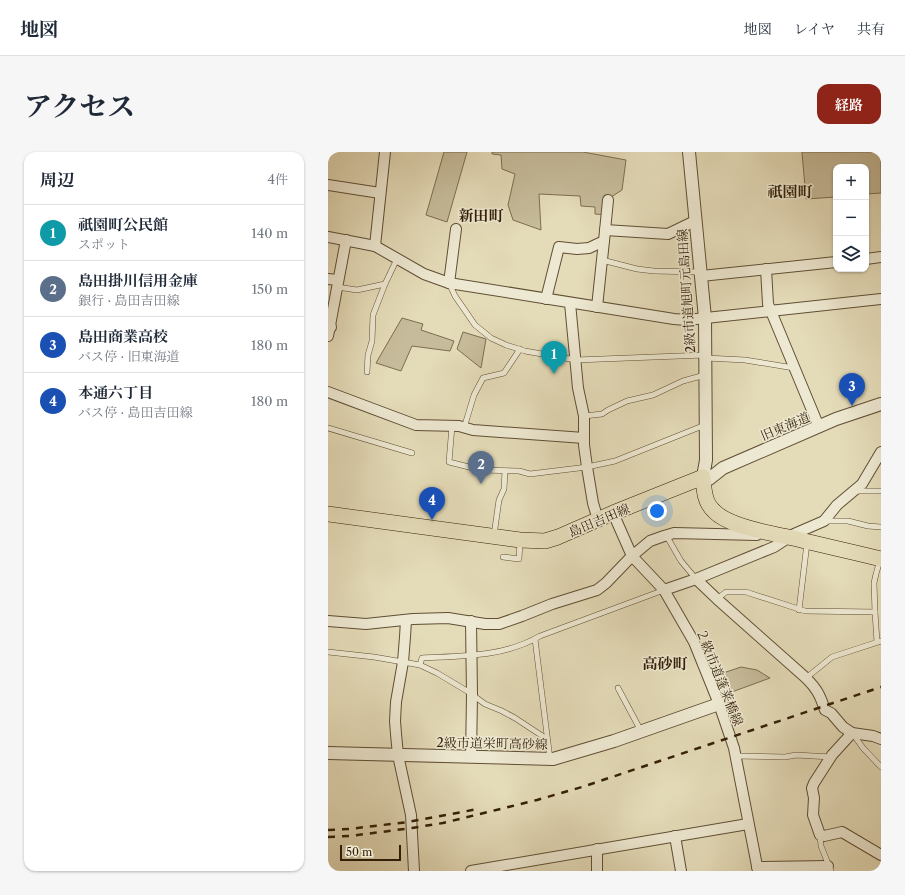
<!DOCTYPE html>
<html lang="ja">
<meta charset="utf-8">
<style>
:root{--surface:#fff;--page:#f6f6f7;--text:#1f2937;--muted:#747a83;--line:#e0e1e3;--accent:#8f2418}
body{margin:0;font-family:"Libre Caslon Text","Noto Serif JP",serif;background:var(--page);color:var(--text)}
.controls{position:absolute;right:12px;top:12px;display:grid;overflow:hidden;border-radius:8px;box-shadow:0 1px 3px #0004}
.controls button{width:36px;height:36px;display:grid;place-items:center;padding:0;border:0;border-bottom:1px solid var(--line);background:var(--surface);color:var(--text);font:20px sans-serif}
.scale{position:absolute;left:12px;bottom:10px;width:61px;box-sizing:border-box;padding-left:4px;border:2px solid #341f08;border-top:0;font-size:11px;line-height:14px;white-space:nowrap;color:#341f08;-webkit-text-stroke:3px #ede8d1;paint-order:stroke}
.you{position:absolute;left:329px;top:359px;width:14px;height:14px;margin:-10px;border:3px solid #fff;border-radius:50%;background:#1a73e8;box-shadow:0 0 0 6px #1a73e833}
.badge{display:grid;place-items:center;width:26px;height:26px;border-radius:50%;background:var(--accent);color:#fff;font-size:13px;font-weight:700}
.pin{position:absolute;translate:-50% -33px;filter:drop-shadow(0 1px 2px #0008)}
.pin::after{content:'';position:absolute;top:21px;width:14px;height:12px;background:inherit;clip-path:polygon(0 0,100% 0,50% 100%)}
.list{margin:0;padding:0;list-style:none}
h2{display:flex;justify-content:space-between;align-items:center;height:52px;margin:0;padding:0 16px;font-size:17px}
h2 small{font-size:13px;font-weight:400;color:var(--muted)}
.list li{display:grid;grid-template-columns:26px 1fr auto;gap:12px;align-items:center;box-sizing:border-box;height:56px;padding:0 16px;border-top:1px solid var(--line)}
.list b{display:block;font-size:15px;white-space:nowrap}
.list p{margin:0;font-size:13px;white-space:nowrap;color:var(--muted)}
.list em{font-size:13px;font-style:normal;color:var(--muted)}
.icon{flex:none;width:22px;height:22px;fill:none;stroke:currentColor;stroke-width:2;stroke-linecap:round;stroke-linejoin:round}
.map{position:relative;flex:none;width:553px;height:719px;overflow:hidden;border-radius:12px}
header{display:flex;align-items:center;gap:24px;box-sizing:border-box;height:56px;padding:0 20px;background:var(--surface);border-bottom:1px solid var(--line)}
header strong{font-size:19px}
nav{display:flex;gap:22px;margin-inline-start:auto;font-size:14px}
.intro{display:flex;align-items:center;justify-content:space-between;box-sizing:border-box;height:96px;padding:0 24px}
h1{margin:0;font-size:28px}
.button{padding:10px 18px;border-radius:12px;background:var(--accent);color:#fff;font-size:14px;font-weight:700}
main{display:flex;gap:24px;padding:0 24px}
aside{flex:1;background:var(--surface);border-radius:12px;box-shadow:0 1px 3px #0004}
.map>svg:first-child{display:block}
.green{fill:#c6bb9a;stroke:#7d6d51}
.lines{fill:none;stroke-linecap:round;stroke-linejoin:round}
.service-casing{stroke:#604e34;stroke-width:6}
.minor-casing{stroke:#604e34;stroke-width:12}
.tertiary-casing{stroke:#604e34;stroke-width:14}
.primary-casing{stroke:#341f08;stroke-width:16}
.service{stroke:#ede8d1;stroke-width:5}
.minor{stroke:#ede8d1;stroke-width:10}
.tertiary{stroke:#ede8d1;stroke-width:12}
.primary{stroke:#e4dbb8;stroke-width:15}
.rail{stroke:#341f08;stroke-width:2.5;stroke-dasharray:7 7;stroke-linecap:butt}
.labels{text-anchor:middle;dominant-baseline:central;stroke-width:3;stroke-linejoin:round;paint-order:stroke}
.street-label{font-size:13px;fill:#341f08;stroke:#ede8d1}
.quarter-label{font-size:15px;font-weight:bold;fill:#341f08;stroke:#ede8d1}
</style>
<header>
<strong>地図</strong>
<nav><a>地図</a><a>レイヤ</a><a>共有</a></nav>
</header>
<div class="intro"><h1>アクセス</h1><a class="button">経路</a></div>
<main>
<aside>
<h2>周辺<small>4件</small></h2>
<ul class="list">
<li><span class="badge" style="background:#0f9aa8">1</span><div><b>祇園町公民館</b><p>スポット</p></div><em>140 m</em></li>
<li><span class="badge" style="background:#5c6f8a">2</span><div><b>島田掛川信用金庫</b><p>銀行 · 島田吉田線</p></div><em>150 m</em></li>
<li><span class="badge" style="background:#1a4fb4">3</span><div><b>島田商業高校</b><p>バス停 · 旧東海道</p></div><em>180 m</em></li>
<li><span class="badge" style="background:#1a4fb4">4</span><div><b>本通六丁目</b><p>バス停 · 島田吉田線</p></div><em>180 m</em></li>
</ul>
</aside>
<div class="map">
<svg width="553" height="719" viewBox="0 0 553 719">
<rect width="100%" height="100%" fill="#e4dbb8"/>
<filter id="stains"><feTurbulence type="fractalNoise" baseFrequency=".005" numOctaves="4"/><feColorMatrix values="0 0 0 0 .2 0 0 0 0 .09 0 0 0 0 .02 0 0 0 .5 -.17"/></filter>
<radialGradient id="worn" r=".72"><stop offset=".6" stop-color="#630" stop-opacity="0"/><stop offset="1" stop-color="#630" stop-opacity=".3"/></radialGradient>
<!-- green -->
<g class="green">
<path d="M116,0H139L119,70L98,63Z"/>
<path d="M164,0H255L298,8L294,38L280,47V63L267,62V55L253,54L252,44L211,42L213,78L185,68L180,53L187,22L174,17L173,3L164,2Z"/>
<path d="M474,0H553V41L538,42V15H508V45L478,47Z"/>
<path d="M74,166L95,172L93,178L126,189L122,199L84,194L73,219L48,211Z"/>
<path d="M135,180L158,187L153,216L129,197Z"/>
<path d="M413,515L429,518L442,526L393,544L386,524Z"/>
</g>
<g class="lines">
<defs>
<g id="service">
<path d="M274,108L309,117L326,119L372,120"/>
<path d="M121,131L127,144L147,173L163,186L178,193L197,199L248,208L377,203"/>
<path d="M9,135L29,138L57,132L69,107"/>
<path d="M378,206L417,208L466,216"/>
<path d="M39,220L40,203L44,189L45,163L57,132"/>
<path d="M256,264L274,262L280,258L299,249L325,243L355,229L377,223"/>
<path d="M124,274L121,310L153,318L191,319L202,322L259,315L287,309L377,273"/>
<path d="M0,276L84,301"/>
<path d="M136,276L146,243L155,226L176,221L192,197"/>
<path d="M527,339H553"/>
<path d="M497,369H520L540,374L553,375"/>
<path d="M166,383L171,348L176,337L177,319"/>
<path d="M338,383L353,409L368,427"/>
<path d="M175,405L191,407L192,390"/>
<path d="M389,447L398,440H418L477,459L547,460L549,490"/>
<path d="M471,458L479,391"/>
<path d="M547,460L546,431L548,422L552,408"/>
<path d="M207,487L222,607"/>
<path d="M0,500L46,505L92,513L109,521L139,539L157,552L174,559L187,566L219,587"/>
<path d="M92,513L94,506C135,504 176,505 212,484L336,438"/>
<path d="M478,526L504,505L553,489"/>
<path d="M290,536L313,579"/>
<path d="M525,582L535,596L553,615"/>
<path d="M407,604L457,605L468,603L503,605"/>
<path d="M492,683L493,694L503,719"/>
</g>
<g id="minor">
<path d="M0,33L52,41"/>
<path d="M277,78L340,82L367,69"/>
<path d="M0,85L47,94L96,122L121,131L346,167L359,168L553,147"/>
<path d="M47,94L57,0"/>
<path d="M538,107L553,105"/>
<path d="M438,117L440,152L491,275"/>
<path d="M373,124L508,110"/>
<path d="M0,127L10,128"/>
<path d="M121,131L128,77"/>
<path d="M218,147L231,95L249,97L261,96L276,89L280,48"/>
<path d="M242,151L250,236L256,264V293L259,315L265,351L270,368"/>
<path d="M269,155L276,89"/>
<path d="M0,184L18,88"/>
<path d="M0,240L88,273L131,274L145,278L256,286"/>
<path d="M285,361L304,404L336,438L366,490L391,552L406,596L430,719"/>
<path d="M368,427L389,447L478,526C489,537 492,543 497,558L503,561L515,575L524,581L545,584L553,587"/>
<path d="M336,438L368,427L446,395L466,382L496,369L509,353L534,332L553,300"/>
<path d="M78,468L77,485L75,510L68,550L67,569L68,582L70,603L83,663L86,719"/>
<path d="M0,469L38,472L85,467L120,466L157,472H171L194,464L224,452L269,438L278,431L304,404L322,389L336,384L346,381L429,383"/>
<path d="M143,469L144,543L143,605"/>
<path d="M524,581L504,603L486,631L484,636L486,646L485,663L492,683L496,684L514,680L553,703"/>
<path d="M347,684L353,719"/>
<path d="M269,697V719"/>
<path d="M429,715L500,714"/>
<path d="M143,719L420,672"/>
</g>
<g id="tertiary">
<path d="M361,0L377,166L378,308L375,325L381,327L395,316L508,267L553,252"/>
<path d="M0,175H2"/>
<path d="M0,601L225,607L286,589L391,552"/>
</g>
<path id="primary" d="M0,362L192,388L217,389L230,385L285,361L375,325C376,337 376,350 386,359C401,375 447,382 469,387C497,394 525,400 553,407"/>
</defs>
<!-- service casing -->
<use href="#service" class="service-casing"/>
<!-- minor casing -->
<use href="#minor" class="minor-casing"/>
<!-- tertiary casing -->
<use href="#tertiary" class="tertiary-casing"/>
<!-- primary casing -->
<use href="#primary" class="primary-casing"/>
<!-- service -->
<use href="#service" class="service"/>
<!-- minor -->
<use href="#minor" class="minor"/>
<!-- tertiary -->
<use href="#tertiary" class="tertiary"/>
<!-- primary -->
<use href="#primary" class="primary"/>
<!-- rail -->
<g class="rail">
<path d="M0,678L21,677L80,670L150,657"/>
<path d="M0,685L22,684L84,676L115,671L209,648L254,635L553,535"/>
</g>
</g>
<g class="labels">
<!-- street labels -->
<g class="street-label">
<text transform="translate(358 139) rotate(-94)">2級市道旭町元島田線</text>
<text transform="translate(457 274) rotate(-23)">旧東海道</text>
<text transform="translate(271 368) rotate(-23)">島田吉田線</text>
<text transform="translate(392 525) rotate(68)">２級市道蓬莱橋線</text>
<text transform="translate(164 591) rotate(1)">2級市道栄町高砂線</text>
</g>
<!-- quarter labels -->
<g class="quarter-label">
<text x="462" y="39">祇園町</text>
<text x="153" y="63">新田町</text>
<text x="337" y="511">高砂町</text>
</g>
</g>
<rect width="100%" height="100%" filter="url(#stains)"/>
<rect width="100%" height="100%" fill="url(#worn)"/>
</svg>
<div class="controls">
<button>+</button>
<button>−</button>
<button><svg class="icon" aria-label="layers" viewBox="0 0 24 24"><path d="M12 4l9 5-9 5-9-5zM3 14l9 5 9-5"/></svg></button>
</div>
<div class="scale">50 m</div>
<div class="you"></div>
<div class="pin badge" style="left:226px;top:222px;background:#0f9aa8">1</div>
<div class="pin badge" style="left:153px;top:332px;background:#5c6f8a">2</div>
<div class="pin badge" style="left:524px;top:254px;background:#1a4fb4">3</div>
<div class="pin badge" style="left:104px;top:368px;background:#1a4fb4">4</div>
</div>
</main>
